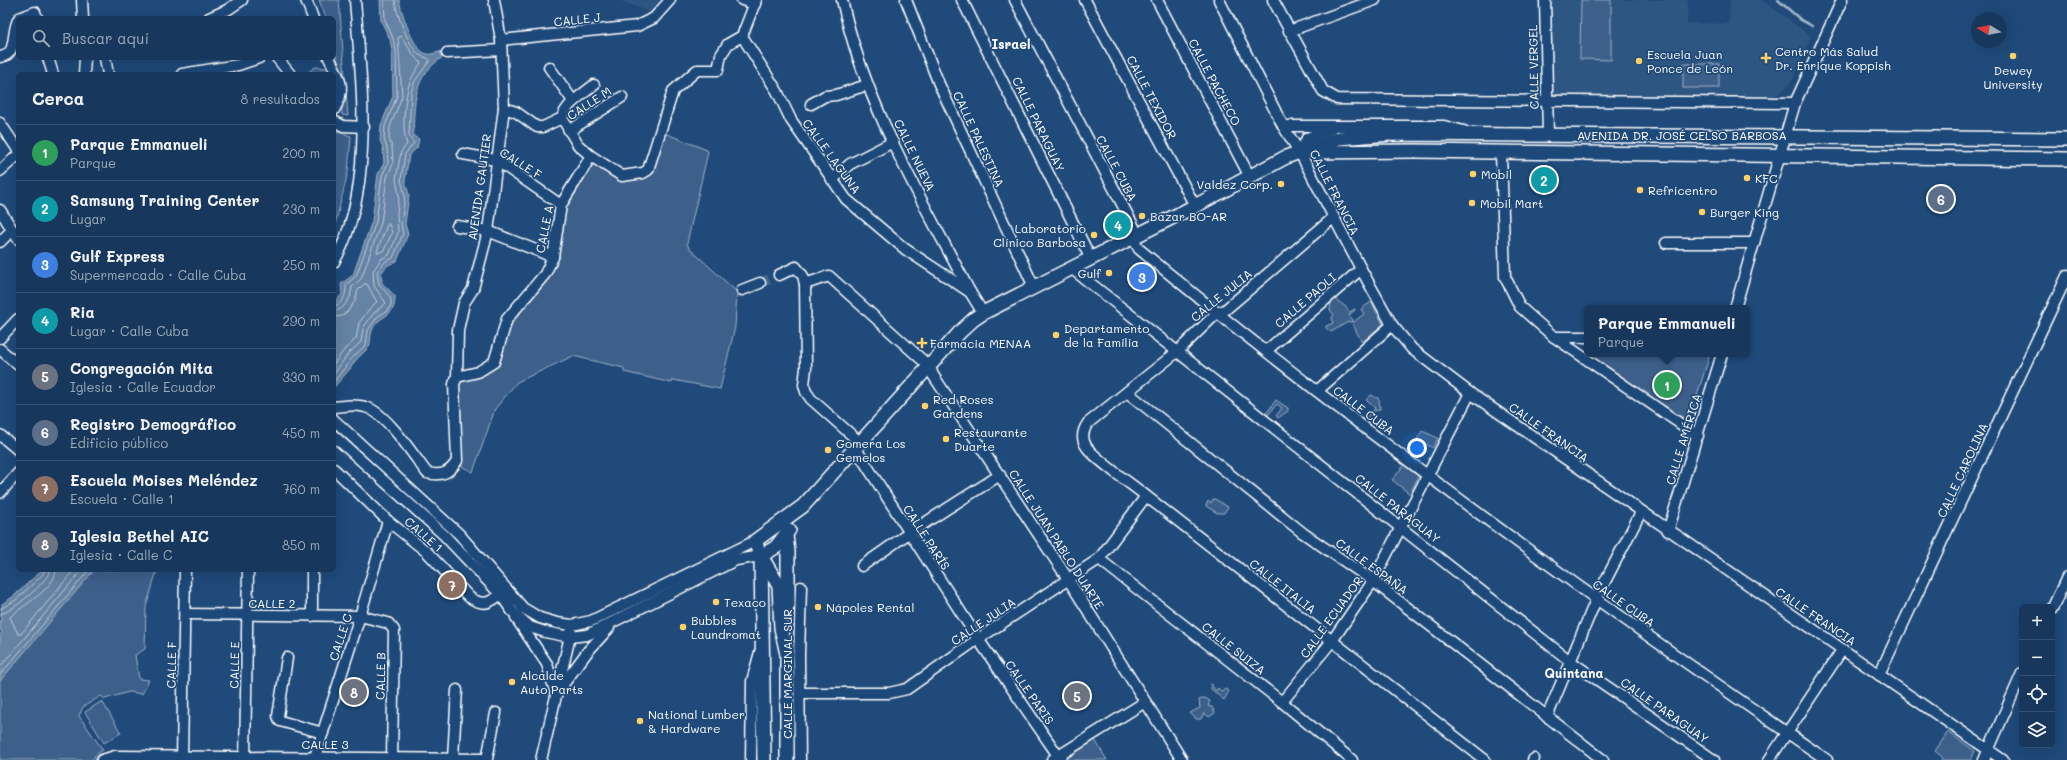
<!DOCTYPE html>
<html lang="es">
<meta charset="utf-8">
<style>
:root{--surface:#17385c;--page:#244365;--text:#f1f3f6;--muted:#9eacbb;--line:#365272;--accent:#ffd166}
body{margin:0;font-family:Mali,sans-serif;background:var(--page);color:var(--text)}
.controls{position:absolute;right:12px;bottom:12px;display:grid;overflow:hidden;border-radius:6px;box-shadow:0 4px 16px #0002}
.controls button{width:36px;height:36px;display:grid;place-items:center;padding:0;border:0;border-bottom:1px solid var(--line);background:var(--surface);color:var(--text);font:20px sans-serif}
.compass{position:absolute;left:1971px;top:12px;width:36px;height:36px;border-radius:50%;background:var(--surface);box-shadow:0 4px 16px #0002;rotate:280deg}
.you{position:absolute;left:1417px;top:448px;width:14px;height:14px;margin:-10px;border:3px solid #fff;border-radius:50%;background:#1a73e8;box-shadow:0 0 0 6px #1a73e833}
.badge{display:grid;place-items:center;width:26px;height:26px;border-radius:50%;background:var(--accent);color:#fff;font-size:13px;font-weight:700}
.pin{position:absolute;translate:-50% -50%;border:2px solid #fff;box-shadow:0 1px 4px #0006}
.popup{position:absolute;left:1584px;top:305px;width:166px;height:52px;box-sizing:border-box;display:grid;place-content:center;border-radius:6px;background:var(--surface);filter:drop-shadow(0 1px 3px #0005);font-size:13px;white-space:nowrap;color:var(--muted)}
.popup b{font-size:15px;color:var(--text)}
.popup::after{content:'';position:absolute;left:50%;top:100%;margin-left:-8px;border:8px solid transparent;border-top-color:var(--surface)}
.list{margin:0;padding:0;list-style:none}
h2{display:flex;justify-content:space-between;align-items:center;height:52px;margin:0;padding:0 16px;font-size:17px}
h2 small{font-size:13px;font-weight:400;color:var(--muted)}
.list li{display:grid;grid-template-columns:26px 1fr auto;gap:12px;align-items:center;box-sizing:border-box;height:56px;padding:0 16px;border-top:1px solid var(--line)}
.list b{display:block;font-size:15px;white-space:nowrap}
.list p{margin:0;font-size:13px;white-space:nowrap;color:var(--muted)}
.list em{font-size:13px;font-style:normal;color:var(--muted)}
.icon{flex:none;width:22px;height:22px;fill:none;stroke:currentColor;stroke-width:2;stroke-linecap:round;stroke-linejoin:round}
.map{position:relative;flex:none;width:2067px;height:760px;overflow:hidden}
.search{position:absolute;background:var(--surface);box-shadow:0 4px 16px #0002;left:16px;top:16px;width:320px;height:44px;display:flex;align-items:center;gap:10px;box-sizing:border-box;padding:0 14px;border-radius:6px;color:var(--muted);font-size:15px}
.panel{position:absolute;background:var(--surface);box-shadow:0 4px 16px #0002;left:16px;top:72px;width:320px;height:500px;border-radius:6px}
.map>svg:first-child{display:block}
.built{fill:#2e5683}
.green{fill:#3c618b;stroke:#9eb0c5}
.water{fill:#6583a4;stroke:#a3b5c8}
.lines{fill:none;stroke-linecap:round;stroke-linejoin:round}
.shore{stroke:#c1cddb;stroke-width:1}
.stream{stroke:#a3b5c8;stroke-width:2.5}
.minor-tunnel{stroke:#41658e;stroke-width:10;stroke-dasharray:10 5;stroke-linecap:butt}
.minor-casing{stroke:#fff;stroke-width:13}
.major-casing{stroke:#fff;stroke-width:16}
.minor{stroke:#1f4a7a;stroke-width:10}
.major{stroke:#1f4a7a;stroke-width:13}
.poi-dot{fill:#ffd166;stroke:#1f4a7a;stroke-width:1.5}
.labels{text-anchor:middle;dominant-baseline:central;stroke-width:3.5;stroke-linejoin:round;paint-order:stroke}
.street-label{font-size:12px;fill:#fff;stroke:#1f4a7a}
.poi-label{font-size:12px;fill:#fff;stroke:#1f4a7a;text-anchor:start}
.neighbourhood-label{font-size:13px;font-weight:bold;fill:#fff;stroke:#1f4a7a}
</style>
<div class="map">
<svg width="2067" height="760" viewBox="0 0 2067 760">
<rect width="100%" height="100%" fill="#1f4a7a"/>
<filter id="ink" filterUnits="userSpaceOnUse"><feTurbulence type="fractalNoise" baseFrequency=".025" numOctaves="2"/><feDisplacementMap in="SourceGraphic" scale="8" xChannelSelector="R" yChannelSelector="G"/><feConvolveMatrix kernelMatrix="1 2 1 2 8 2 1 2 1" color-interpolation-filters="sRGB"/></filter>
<g filter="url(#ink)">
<!-- built -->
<g class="built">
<path d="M618,0H661L651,12Z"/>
<path d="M1548,0H1688L1687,23L1729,24L1730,0H1762L1811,36L1793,79L1783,91L1772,98H1550Z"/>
</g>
<!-- green -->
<g class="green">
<path d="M319,0H339L348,116L342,115V78L334,45V18H326Z"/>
<path d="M1581,0H1611V60L1580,59Z"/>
<rect x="1683" y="64" width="36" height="24"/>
<path d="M315,67L327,68L331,74H306Z"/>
<path d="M334,130L351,136L348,172L334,229Z"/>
<path d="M662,132L707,150L708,152L687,243L689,248L737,292L735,327L720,389L673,380L672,383L624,372V368L573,356L517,382L495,409L473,472L459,465L458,383L489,371L508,321L557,265L555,253L561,208L591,159L621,177L647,175Z"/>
<path d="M1335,299L1346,307L1349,312L1355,309V310L1349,315L1353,320L1351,322H1348L1331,332L1326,328V326L1333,323L1332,317L1334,315L1330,310L1331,302Z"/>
<path d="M1371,302L1383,324L1362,342L1352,323L1364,314L1361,309Z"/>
<path d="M1588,354H1710L1690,418L1681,417Z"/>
<path d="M1371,395L1379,399L1380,409L1372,412V418L1366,421L1364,420L1375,408L1366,400Z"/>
<path d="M1276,400L1288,408V411L1278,418L1276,416L1282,408L1277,404L1268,415H1265Z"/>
<path d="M1422,431L1438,438L1433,448L1417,439Z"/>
<path d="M1404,465L1419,475L1410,494L1392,480Z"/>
<path d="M1213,499H1215L1228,507L1224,513H1217L1206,506L1208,501L1211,503Z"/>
<path d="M94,570H157L146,607L145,649L135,655L139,679L149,680L142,694L129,692L105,699L101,696L83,707L79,716L103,750L95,755L93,760H0V680Z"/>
<path d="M1210,683L1216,691L1218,688L1222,692L1225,689L1229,691L1224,700L1211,689Z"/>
<path d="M1205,698L1210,701L1208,706L1212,707L1215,713L1209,717L1204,713L1201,719H1196L1190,713L1200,708L1199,700Z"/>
<path d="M102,701L121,733L104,743L85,712Z"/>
<path d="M1948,732L1975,751L1971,760H1941L1942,757L1935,751Z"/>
<path d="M1095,740L1107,760H1066V759Z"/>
</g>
<!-- water -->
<g class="water">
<path d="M380,0H399C402,13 413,51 427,54C432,55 438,52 443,51L446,55C412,76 415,101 413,136L419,139L417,148L409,155L405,181L409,195L405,224L408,234L397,261L388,265L381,273L382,283L395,296C396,320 378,313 372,331C370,336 371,342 369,347L355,361L350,369L334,387V304L342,294L341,284L353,275L372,221L378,174L384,163L383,148L380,140L381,125L393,96L392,51L390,39L381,21Z"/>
<path d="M42,570H94L0,681V635L2,632L0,630L2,604L14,596Z"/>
</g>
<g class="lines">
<!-- shore -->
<g class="shore">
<path d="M389,224L392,233L384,250L378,253L377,251L387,225Z"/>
<path d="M334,306C344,304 346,294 346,285L356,276L376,222L382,176L388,163L387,148L384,139L385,126L397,96L396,51L393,38L385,20L384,0"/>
<path d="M334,311L339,310L344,306L350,297L352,287L361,279L381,223L387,177L393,164L392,147L389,138L390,127L402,96L398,38L401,36L415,57L421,63C417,69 413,75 410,82C405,95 401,131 407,144L401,152L396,179L399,196L397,214L398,233L389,255L381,259L373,271L374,286L386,303L374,313L363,328L361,342L348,354L334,374"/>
<path d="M334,317L342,316L348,311L355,301L358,290L364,284H367L377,302L370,308L359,323L356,339L344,350L334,364"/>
<path d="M334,382L352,358L366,345L368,330L378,316L387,311L391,305V298L379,284L377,272L385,262L393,258L403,234L401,224L405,196L401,180L405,154L414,143L409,136L411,92L415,81L430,60C427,57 423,57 419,55C409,46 396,14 395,0"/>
<path d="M56,570C55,589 23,605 10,617L18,634H21L74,570"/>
<path d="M0,609L16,600L43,574L45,570"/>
<path d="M0,614C11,613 49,581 50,570"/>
<path d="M0,667L82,570"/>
<path d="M0,675L89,570"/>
</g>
<!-- stream -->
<path class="stream" d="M1778,0L1801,20L1812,26"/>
<!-- minor-tunnel -->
<path class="minor-tunnel" d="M760,283L779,275"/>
<defs>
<g id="minor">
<path d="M82,0L83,18"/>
<path d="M306,0L313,18"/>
<path d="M742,0L755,4"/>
<path d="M842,0C865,105 921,198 970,292L983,313"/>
<path d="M906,0L939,84L1034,287"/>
<path d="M962,0L1091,259"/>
<path d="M1015,0L1134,227L1133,238L1139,249C1359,431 1591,599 1827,760"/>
<path d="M1085,0L1195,206"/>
<path d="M1157,0L1250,177"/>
<path d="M1219,0L1283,126L1300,153L1361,269L1392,325L1412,349L1470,393L2003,760"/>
<path d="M1273,0L1323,91L1337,99L1795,103"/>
<path d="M1545,0L1548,134"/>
<path d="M19,18L35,12L37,18"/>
<path d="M209,18L227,10L242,0"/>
<path d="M1289,31L1375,0"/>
<path d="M742,36L777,91L791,120L846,199L905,249L970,292"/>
<path d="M501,40L637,26L654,18L670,0"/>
<path d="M447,53L501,50"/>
<path d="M0,57C18,55 11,33 18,20"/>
<path d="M48,58L53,74"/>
<path d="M105,58L108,74"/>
<path d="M277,58L290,74"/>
<path d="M329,58C340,79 347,88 334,110"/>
<path d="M549,67L573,101"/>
<path d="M84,74L85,58"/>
<path d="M182,74L238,65L259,58"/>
<path d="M594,85C583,94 566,104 562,118L578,145L591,156L622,176L643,173L648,170L673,91L697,70H718L721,55L728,44L742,36L756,0"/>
<path d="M811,104L825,96L836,95L867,85"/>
<path d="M504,108L516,112L537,127H543L562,118"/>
<path d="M334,121L343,126L364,127"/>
<path d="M0,123L18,150"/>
<path d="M1283,126H1444L1464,131"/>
<path d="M569,131L622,97"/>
<path d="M1300,153L1307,138L1331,129"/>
<path d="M1501,153L1505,277L1520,307L1554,337L1698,436"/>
<path d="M463,154L496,160L561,205"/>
<path d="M0,171L18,155"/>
<path d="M832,180L850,164L893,142"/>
<path d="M0,210L18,239"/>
<path d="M1333,218L1225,310L1217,313L1177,352L1088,423C1083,430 1081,438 1086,446C1093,458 1134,486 1146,496L1485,760"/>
<path d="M457,226L488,231L553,257"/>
<path d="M0,242L12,230"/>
<path d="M1666,243H1754"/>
<path d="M334,262C376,189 361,80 355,0"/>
<path d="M1071,268L1570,661L1714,760"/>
<path d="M779,275L796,267L803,276L805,284L806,368L804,385L806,392L811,399L855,438L856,449L978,639L1061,760"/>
<path d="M805,284L829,276L930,367L933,375L1068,579L1182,760"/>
<path d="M742,290L760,283"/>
<path d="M1735,308L1795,103L1842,0"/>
<path d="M1554,337H1587"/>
<path d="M0,338L18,319"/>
<path d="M0,349L18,365"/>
<path d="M1266,351L1361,269"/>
<path d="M457,377L478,372L494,362L507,319L545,274L553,257L561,205L591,156"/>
<path d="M1317,391L1392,325"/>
<path d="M1127,392L1303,533L1373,581L1603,760"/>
<path d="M334,407C344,406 355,404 365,407C385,411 414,456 427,473C441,476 449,474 457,461L454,384L457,377L458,330L464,303L473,289L488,231L504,108L501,40L494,0"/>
<path d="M334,420L459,534L523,608L540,618L557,623L572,625L591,621L755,541"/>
<path d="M0,435L18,450"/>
<path d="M334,436L444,535L501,595L512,611L530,627L545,632L570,637L587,635L736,560L761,556"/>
<path d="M334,469L388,521L427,552L469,597C485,608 491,602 505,591"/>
<path d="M0,493L18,473"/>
<path d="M1668,531L1722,354"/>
<path d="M1099,559L1282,702L1352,760"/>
<path d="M862,566L909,533L1000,475"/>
<path d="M312,570V616"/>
<path d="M2052,609L2067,577"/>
<path d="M185,614L360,616L388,623L394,630L392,760"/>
<path d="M516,618L547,664L555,691"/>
<path d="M287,658L278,716L280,721L323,733"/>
<path d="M1879,675L2067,276"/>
<path d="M559,690L588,651L609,628"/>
<path d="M800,693H889L907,689L978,639L1099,559L1146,496"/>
<path d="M1282,702L1332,641L1373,581L1470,393"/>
<path d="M1547,717L1598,595L1641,512"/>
<path d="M453,758L457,690"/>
<path d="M102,760L115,756L487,759L496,713"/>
<path d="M182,760L185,570"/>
<path d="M245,760L248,570"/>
<path d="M314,760L360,616L388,521"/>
<path d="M541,760L571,632"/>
<path d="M751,760L752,681L760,652"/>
<path d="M800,760L799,655L801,587"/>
<path d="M1052,760L1145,702"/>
<path d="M1533,760L1534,759"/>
<path d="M1769,760L1842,650"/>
<path d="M1984,760L2022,673"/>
</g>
<g id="major">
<path d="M1309,152L1415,151L2067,159"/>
<path d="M786,535L788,552V606"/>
<path d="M761,556L764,760"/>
<path d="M761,556L776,547L789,530"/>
<path d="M787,646V760"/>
<path d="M787,654L781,628L779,586L761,556L755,541L803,506L960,332L974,319L983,313L1195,206L1286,157L1339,138L1391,134L2067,139"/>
</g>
</defs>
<!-- minor casing -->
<use href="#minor" class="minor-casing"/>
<!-- major casing -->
<use href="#major" class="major-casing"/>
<!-- minor -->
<use href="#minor" class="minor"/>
<!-- major -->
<use href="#major" class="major"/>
</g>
</g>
<!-- markers -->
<g class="poi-dot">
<circle cx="2013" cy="56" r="4"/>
<path d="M1764 52h4v4h4v4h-4v4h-4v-4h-4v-4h4z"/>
<circle cx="1639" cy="61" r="4"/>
<circle cx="1473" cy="174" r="4"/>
<circle cx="1747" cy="178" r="4"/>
<circle cx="1281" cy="184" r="4"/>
<circle cx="1640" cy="190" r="4"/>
<circle cx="1472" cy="203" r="4"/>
<circle cx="1702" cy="212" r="4"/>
<circle cx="1142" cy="216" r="4"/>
<circle cx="1094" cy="235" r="4"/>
<circle cx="1109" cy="273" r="4"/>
<circle cx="1056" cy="335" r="4"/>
<path d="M920 337h4v4h4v4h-4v4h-4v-4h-4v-4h4z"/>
<circle cx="925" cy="406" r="4"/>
<circle cx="946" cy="439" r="4"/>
<circle cx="828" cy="450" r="4"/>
<circle cx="716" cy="602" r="4"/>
<circle cx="818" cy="607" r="4"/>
<circle cx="683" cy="627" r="4"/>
<circle cx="512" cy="682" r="4"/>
<circle cx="640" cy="721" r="4"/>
</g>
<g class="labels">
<!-- street labels -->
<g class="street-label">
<text transform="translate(577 19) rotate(-6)">CALLE J</text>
<text transform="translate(1533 67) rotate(-91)">CALLE VERGEL</text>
<text transform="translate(1215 82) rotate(62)">CALLE PACHECO</text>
<text transform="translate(1152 97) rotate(62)">CALLE TEXIDOR</text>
<text transform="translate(589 103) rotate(-33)">CALLE M</text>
<text transform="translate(1039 124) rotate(64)">CALLE PARAGUAY</text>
<text x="1682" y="135">AVENIDA DR. JOSÉ CELSO BARBOSA</text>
<text transform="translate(979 139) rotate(65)">CALLE PALESTINA</text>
<text transform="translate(915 155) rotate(64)">CALLE NUEVA</text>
<text transform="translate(832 156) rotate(54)">CALLE LAGUNA</text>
<text transform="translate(521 163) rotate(32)">CALLE F</text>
<text transform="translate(1117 168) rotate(62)">CALLE CUBA</text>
<text transform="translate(479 187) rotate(-82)">AVENIDA GAUTIER</text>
<text transform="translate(1335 192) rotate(63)">CALLE FRANCIA</text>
<text transform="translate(544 229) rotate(-79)">CALLE A</text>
<text transform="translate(1221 295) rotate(-39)">CALLE JULIA</text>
<text transform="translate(1305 300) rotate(-41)">CALLE PAOLI</text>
<text transform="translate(1364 410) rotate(37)">CALLE CUBA</text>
<text transform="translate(1549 432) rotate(35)">CALLE FRANCIA</text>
<text transform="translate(1683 439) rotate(-73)">CALLE AMÉRICA</text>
<text transform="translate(1962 470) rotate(-65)">CALLE CAROLINA</text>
<text transform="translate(1398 508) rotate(38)">CALLE PARAGUAY</text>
<text transform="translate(424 534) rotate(41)">CALLE 1</text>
<text transform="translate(927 537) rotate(57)">CALLE PARÍS</text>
<text transform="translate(1057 539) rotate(57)">CALLE JUAN PABLO DUARTE</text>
<text transform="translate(1372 566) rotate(36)">CALLE ESPAÑA</text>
<text transform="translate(1283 586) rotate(38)">CALLE ITALIA</text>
<text x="272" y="603">CALLE 2</text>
<text transform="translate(1624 603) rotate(35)">CALLE CUBA</text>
<text transform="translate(1816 616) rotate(34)">CALLE FRANCIA</text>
<text transform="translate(1331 617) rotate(-54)">CALLE ECUADOR</text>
<text transform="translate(983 621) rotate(-34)">CALLE JULIA</text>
<text transform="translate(340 637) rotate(-72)">CALLE C</text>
<text transform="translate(1234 648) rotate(38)">CALLE SUIZA</text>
<text transform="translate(171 665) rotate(-89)">CALLE F</text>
<text transform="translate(234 665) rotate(-89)">CALLE E</text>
<text transform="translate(787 674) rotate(-90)">CALLE MARGINAL SUR</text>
<text transform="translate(380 676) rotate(-89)">CALLE B</text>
<text transform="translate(1030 692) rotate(55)">CALLE PARIS</text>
<text transform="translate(1665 710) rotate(35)">CALLE PARAGUAY</text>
<text x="325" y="744">CALLE 3</text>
</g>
<!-- poi labels -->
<g class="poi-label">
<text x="1775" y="51">Centro Más Salud<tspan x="1775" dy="14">Dr. Enrique Koppish</tspan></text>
<text x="1647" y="54">Escuela Juan<tspan x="1647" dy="14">Ponce de León</tspan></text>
<text x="2013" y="70" text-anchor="middle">Dewey<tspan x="2013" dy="14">University</tspan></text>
<text x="1481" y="174">Mobil</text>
<text x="1755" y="178">KFC</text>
<text x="1273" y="184" text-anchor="end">Valdez Corp.</text>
<text x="1648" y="190">Refricentro</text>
<text x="1480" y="203">Mobil Mart</text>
<text x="1710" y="212">Burger King</text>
<text x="1150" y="216">Bazar BO-AR</text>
<text x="1086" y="228" text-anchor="end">Laboratorio<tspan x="1086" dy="14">Clínico Barbosa</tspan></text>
<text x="1101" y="273" text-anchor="end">Gulf</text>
<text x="1064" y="328">Departamento<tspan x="1064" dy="14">de la Familia</tspan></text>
<text x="930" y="343">Farmacia MENAA</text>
<text x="933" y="399">Red Roses<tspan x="933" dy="14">Gardens</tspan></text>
<text x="954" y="432">Restaurante<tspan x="954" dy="14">Duarte</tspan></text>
<text x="836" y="443">Gomera Los<tspan x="836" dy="14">Gemelos</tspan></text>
<text x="724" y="602">Texaco</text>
<text x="826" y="607">Nápoles Rental</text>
<text x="691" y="620">Bubbles<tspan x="691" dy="14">Laundromat</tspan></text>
<text x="520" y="675">Alcalde<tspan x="520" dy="14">Auto Parts</tspan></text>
<text x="648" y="714">National Lumber<tspan x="648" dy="14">&amp; Hardware</tspan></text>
</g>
<!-- neighbourhood labels -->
<g class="neighbourhood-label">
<text x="1011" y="43">Israel</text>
<text x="1574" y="672">Quintana</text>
</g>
</g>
</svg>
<div class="controls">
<button>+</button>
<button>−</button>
<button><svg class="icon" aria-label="locate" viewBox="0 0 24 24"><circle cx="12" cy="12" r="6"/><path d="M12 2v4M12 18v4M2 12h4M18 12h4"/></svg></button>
<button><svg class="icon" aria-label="layers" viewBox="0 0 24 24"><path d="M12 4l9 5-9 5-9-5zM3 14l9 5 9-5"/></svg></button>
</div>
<svg class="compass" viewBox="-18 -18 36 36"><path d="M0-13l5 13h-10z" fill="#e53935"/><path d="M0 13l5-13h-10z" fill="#9eacbb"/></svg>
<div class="you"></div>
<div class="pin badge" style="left:1667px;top:385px;background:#2e9e5b">1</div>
<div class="popup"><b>Parque Emmanueli</b>Parque</div>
<div class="pin badge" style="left:1544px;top:180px;background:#0f9aa8">2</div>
<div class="pin badge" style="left:1142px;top:277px;background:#3f7fe0">3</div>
<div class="pin badge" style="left:1118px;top:225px;background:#0f9aa8">4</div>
<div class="pin badge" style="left:1077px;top:696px;background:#6b7280">5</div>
<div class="pin badge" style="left:1941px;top:199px;background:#5c6f8a">6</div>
<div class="pin badge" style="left:452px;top:585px;background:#8d6e63">7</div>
<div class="pin badge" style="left:354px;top:692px;background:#6b7280">8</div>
<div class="search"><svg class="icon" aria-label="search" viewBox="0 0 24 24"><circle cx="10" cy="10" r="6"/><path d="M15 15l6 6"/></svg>Buscar aquí</div>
<section class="panel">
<h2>Cerca<small>8 resultados</small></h2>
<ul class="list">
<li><span class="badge" style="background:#2e9e5b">1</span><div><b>Parque Emmanueli</b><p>Parque</p></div><em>200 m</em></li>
<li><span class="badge" style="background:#0f9aa8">2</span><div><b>Samsung Training Center</b><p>Lugar</p></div><em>230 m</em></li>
<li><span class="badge" style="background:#3f7fe0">3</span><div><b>Gulf Express</b><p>Supermercado · Calle Cuba</p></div><em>250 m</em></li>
<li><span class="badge" style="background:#0f9aa8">4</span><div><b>Ria</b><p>Lugar · Calle Cuba</p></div><em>290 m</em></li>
<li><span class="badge" style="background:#6b7280">5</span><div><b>Congregación Mita</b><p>Iglesia · Calle Ecuador</p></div><em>330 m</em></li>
<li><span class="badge" style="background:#5c6f8a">6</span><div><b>Registro Demográfico</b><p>Edificio público</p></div><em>450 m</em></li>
<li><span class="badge" style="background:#8d6e63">7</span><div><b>Escuela Moises Meléndez</b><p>Escuela · Calle 1</p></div><em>760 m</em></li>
<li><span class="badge" style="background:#6b7280">8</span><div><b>Iglesia Bethel AIC</b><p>Iglesia · Calle C</p></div><em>850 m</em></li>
</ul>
</section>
</div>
